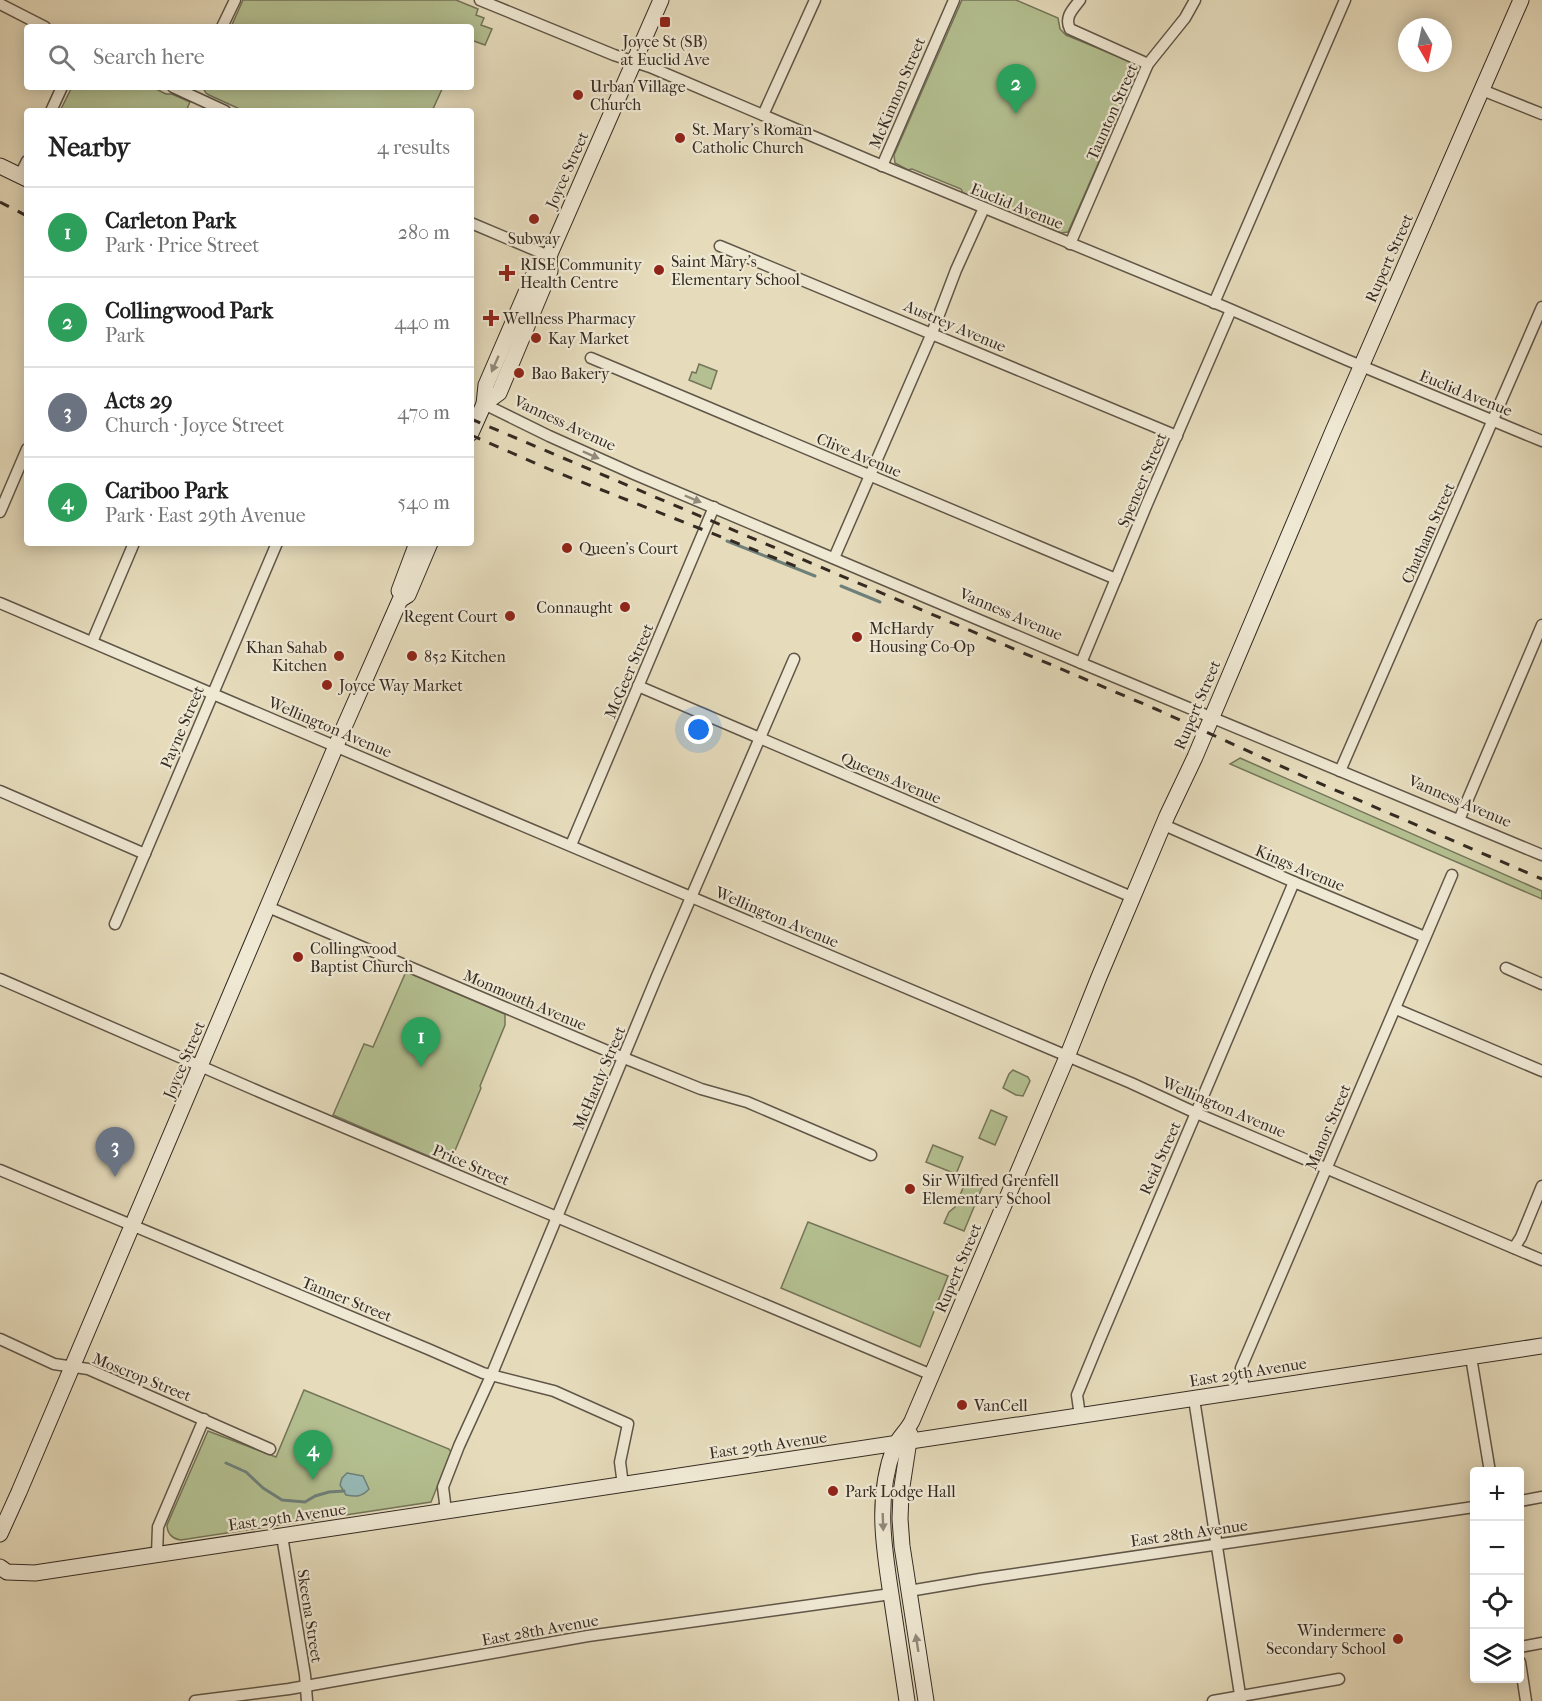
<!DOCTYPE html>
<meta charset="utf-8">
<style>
:root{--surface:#fff;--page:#f6f6f6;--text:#222;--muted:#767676;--line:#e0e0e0;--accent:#0f766e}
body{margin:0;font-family:"IM FELL French Canon",serif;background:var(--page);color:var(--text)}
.controls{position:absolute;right:18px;bottom:18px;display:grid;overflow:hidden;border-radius:6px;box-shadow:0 3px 15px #0003}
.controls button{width:54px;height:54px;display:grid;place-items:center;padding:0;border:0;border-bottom:2px solid var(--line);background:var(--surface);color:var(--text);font:30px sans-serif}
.compass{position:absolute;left:1398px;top:18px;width:54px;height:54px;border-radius:50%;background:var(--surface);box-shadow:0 3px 15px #0003;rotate:171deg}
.you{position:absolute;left:699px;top:730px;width:21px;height:21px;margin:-15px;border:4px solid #fff;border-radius:50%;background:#1a73e8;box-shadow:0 0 0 9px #1a73e833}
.badge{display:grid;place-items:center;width:39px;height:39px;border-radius:50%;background:var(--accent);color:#fff;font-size:20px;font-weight:700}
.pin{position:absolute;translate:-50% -50px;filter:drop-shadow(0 2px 3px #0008)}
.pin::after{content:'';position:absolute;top:32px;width:21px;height:18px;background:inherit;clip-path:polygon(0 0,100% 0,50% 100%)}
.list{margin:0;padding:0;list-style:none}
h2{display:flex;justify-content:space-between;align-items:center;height:78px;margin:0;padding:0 24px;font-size:26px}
h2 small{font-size:20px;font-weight:400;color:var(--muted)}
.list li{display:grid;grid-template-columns:39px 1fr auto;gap:18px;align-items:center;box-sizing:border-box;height:90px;padding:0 24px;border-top:2px solid var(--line)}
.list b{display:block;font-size:22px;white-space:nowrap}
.list p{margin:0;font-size:20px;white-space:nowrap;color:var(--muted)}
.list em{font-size:20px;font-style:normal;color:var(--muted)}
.icon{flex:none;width:33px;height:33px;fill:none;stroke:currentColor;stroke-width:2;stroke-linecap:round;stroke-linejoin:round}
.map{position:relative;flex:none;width:1542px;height:1701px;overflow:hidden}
.search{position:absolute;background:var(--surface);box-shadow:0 3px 15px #0003;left:24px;top:24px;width:450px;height:66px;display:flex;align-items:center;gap:15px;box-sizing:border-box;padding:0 21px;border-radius:6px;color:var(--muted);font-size:22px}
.panel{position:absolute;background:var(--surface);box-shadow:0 3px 15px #0003;left:24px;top:108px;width:450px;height:438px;border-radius:6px}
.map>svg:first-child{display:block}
.green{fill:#b4c091;stroke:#74755a;stroke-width:1.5}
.water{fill:#97bab7;stroke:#6f807b;stroke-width:1.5}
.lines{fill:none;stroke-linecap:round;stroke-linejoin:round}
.stream{stroke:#6f807b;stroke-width:3}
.street-casing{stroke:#605648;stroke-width:13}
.secondary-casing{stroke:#342a22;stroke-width:17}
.street{stroke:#efe8d3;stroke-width:10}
.secondary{stroke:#efe8d3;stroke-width:15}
.rail{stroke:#342a22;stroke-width:3;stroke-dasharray:10 10;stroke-linecap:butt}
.oneway{fill:#92897a}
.poi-dot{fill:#8f2418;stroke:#efe8d3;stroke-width:2}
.labels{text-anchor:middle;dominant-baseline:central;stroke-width:4.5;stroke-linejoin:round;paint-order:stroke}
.poi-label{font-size:16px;fill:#342a22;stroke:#efe8d3;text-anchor:start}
.street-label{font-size:16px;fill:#342a22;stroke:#efe8d3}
</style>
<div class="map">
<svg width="1542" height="1701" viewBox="0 0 1542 1701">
<rect width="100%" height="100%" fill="#e6dcbc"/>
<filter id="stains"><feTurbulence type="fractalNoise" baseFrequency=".00333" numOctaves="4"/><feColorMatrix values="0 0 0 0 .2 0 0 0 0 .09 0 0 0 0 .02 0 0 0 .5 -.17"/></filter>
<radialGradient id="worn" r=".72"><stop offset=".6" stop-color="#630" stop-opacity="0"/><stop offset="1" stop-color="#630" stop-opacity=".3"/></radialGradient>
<!-- green -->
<g class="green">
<path d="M243,0H456L478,9L476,15L484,18L481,25L492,29L485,45L471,40V27H231Z"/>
<path d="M962,0H1016L1058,18L1060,29L1066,35L1134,63L1137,67L1138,73L1068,232L1061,233L963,193L961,189L912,169L908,170L895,163L894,155Z"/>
<path d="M72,87H152L166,94H172L190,102L186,111H60Z"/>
<path d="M443,87L432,111H244L209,95L206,93L203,88Z"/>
<path d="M699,364L717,371L711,389L689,380L692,372L696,373Z"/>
<path d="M1240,758L1542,891V899L1230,764Z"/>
<path d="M409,973L505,1014V1025L480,1086L481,1088L449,1165L333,1115L364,1044L373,1047L405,974Z"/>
<path d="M1013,1070L1028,1077L1030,1081L1023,1096L1016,1095L1003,1088L1009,1074Z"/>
<path d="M991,1110L1007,1117L995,1145L979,1138Z"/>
<path d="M933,1145L963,1157L956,1174L926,1162Z"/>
<path d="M968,1176L984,1183L964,1231L944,1223L949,1212L955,1207Z"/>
<path d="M808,1222L948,1276L920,1347L781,1288Z"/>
<path d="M304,1390L449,1449L451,1452L431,1502L181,1540C172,1539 167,1533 167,1525L208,1431L276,1457Z"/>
</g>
<!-- water -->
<path class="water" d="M347,1473L363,1476L369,1489C362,1497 356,1497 346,1495L340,1485L342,1478Z"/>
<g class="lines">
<!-- stream -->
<g class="stream">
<path d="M727,541L815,576"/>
<path d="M841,586L880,602"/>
<path d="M226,1463L246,1472L263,1488L282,1500L305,1502L315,1496L329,1492L344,1491"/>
</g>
<defs>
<g id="street">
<path d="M480,0L614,55L650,67L871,161L1225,307L1347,360L1542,441"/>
<path d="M1080,0C1073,9 1064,17 1070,29L1148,64"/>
<path d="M0,4L45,27"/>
<path d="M222,27L235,0"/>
<path d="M173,87L225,111"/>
<path d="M1482,90L1542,114"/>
<path d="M51,111L62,87"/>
<path d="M763,115L815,0"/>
<path d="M882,166L954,0"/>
<path d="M20,175L27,161"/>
<path d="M471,223L549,256"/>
<path d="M1070,244L1148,64L1185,18L1195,0"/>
<path d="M720,246L1177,436"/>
<path d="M1214,303L1345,0"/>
<path d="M591,358L1116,579"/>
<path d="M484,404L549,436L634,474L1081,663L1542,855"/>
<path d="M0,512L27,449"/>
<path d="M834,558L932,333L956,270L984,208"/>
<path d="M0,603L405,776L1131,1083L1196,1113L1542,1260"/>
<path d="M92,642L134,543"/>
<path d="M1081,663L1147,504L1231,310"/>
<path d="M638,686L1132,897"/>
<path d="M1340,771L1542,307"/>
<path d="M0,791L145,854"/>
<path d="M1459,820L1542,625"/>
<path d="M1164,825L1294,882L1425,937"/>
<path d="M571,845L714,507"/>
<path d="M268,907L624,1058L701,1089L747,1102L871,1155"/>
<path d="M115,924L277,543"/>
<path d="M1506,968L1542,984"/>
<path d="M0,979L267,1095L932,1375"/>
<path d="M1396,1009L1542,1071"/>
<path d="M0,1170L428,1349L483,1373L554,1391L628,1424L620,1462L623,1485"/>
<path d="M1514,1248L1521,1237L1542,1186"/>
<path d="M0,1339L54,1364L88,1369L270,1449"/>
<path d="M1471,1357L1490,1472"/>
<path d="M1244,1391L1241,1368L1452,875"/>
<path d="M1194,1399L1241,1701"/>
<path d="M1080,1416L1077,1395L1100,1339L1294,882"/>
<path d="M1520,1501L1542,1497"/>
<path d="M446,1511L443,1487L459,1446L491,1376L657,976L794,659"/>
<path d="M282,1536L305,1675L307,1701"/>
<path d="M157,1554L158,1527L204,1419"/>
<path d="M909,1591L980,1579L1474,1507"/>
<path d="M1520,1647L1542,1643"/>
<path d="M1520,1662L1526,1701"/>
<path d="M195,1701L289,1689L588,1636L891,1594"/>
<path d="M1213,1701L1339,1679"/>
</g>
<g id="secondary">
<path d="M0,166L27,179"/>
<path d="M484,404L499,393L550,271L549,256"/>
<path d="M471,433L484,404L486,385L537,267L549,256L661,0"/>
<path d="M399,591L417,543"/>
<path d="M910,1434L901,1493L900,1519L902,1546L926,1701"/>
<path d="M0,1534L19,1492L341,734L400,600L408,595L430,543"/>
<path d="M0,1567L7,1572L35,1573L1542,1346"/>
<path d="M907,1701C902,1668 897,1635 892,1601C884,1550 875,1498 894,1448C898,1438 907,1431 912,1421L1067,1057L1099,977L1167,816L1195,757L1333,431L1521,0"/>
</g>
</defs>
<!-- street casing -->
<use href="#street" class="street-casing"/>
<!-- secondary casing -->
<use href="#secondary" class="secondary-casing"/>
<!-- street -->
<use href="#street" class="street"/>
<!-- secondary -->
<use href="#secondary" class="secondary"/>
<!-- rail -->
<g class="rail">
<path d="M0,202L27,216"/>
<path d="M471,419L1158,710L1305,777L1542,879"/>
<path d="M471,435L551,470L803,569"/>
</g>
</g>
<!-- one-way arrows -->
<defs><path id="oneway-solid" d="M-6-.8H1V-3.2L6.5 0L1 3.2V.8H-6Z" transform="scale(1.5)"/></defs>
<g class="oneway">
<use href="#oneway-solid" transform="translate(495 364) rotate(114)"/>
<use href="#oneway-solid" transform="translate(591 455) rotate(24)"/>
<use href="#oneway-solid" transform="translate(693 499) rotate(23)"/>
<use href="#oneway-solid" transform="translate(883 1522) rotate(88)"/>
<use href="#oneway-solid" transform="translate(917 1643) rotate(-99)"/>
</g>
<!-- markers -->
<g class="poi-dot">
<rect x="659" y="16" width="12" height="12" rx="3"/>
<circle cx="578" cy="95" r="6"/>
<circle cx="680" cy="138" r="6"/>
<circle cx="534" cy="219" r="6"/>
<circle cx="659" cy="270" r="6"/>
<path d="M504 264h6v6h6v6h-6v6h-6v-6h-6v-6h6z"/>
<path d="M488 309h6v6h6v6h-6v6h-6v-6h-6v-6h6z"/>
<circle cx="536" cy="338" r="6"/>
<circle cx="519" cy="373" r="6"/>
<circle cx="567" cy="548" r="6"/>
<circle cx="625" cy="607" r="6"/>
<circle cx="510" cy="616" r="6"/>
<circle cx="857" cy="637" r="6"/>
<circle cx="339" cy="656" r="6"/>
<circle cx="412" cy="656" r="6"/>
<circle cx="327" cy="685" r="6"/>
<circle cx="298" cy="957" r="6"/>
<circle cx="910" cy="1189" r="6"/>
<circle cx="962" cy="1405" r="6"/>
<circle cx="833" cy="1491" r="6"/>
<circle cx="1398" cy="1639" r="6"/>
</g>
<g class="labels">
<!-- poi labels -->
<g class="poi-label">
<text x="665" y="41" text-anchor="middle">Joyce St (SB)<tspan x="665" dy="18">at Euclid Ave</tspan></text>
<text x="590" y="86">Urban Village<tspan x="590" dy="18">Church</tspan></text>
<text x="692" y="129">St. Mary's Roman<tspan x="692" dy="18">Catholic Church</tspan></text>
<text x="534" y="238" text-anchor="middle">Subway</text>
<text x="671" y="261">Saint Mary's<tspan x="671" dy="18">Elementary School</tspan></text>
<text x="520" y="264">RISE Community<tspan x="520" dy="18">Health Centre</tspan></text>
<text x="503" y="318">Wellness Pharmacy</text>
<text x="548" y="338">Kay Market</text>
<text x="531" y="373">Bao Bakery</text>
<text x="579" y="548">Queen's Court</text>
<text x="613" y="607" text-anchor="end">Connaught</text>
<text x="498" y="616" text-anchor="end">Regent Court</text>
<text x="869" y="628">McHardy<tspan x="869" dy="18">Housing Co-Op</tspan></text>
<text x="327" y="647" text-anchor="end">Khan Sahab<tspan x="327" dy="18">Kitchen</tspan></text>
<text x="424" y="656">852 Kitchen</text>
<text x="339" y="685">Joyce Way Market</text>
<text x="310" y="948">Collingwood<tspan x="310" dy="18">Baptist Church</tspan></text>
<text x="922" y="1180">Sir Wilfred Grenfell<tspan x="922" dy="18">Elementary School</tspan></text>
<text x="974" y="1405">VanCell</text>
<text x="845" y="1491">Park Lodge Hall</text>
<text x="1386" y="1630" text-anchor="end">Windermere<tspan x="1386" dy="18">Secondary School</tspan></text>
</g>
<!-- street labels -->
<g class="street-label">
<text transform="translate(897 93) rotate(-67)">McKinnon Street</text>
<text transform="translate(1112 112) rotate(-66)">Taunton Street</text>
<text transform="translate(567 170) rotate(-66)">Joyce Street</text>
<text transform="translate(1017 206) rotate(22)">Euclid Avenue</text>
<text transform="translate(1389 258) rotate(-66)">Rupert Street</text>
<text transform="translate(955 326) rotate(23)">Austrey Avenue</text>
<text transform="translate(1466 393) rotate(22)">Euclid Avenue</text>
<text transform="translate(565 423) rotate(25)">Vanness Avenue</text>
<text transform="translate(859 455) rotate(23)">Clive Avenue</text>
<text transform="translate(1142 480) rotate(-67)">Spencer Street</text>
<text transform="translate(1428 533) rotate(-66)">Chatham Street</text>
<text transform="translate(1011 614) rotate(23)">Vanness Avenue</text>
<text transform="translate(629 671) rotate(-67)">McGeer Street</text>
<text transform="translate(1197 705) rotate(-67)">Rupert Street</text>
<text transform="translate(182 727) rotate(-67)">Payne Street</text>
<text transform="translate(330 727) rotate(23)">Wellington Avenue</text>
<text transform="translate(891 778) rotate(23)">Queens Avenue</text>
<text transform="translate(1460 801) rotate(23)">Vanness Avenue</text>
<text transform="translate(1300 868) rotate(23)">Kings Avenue</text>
<text transform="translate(777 917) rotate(23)">Wellington Avenue</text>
<text transform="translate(525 1000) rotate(23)">Monmouth Avenue</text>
<text transform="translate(184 1060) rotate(-67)">Joyce Street</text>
<text transform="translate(599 1078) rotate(-67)">McHardy Street</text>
<text transform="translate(1224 1107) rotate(23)">Wellington Avenue</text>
<text transform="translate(1328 1127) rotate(-67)">Manor Street</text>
<text transform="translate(1160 1158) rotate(-66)">Reid Street</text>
<text transform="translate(471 1165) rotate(23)">Price Street</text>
<text transform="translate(958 1268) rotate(-67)">Rupert Street</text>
<text transform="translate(347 1299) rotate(22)">Tanner Street</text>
<text transform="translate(1248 1372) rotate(-9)">East 29th Avenue</text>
<text transform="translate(142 1377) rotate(22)">Moscrop Street</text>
<text transform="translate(768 1445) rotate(-8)">East 29th Avenue</text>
<text transform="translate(287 1517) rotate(-8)">East 29th Avenue</text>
<text transform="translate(1189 1533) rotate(-8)">East 28th Avenue</text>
<text transform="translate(310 1616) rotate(81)">Skeena Street</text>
<text transform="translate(540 1630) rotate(-10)">East 28th Avenue</text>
</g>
</g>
<rect width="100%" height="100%" filter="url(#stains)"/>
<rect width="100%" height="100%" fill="url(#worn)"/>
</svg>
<div class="controls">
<button>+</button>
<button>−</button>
<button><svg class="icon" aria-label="locate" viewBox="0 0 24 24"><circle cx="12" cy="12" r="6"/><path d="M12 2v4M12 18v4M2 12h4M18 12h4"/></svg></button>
<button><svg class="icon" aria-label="layers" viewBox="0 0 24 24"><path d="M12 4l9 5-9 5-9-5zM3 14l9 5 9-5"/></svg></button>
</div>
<svg class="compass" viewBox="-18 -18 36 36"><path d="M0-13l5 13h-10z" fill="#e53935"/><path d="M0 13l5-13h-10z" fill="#767676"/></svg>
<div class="you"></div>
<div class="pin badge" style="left:421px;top:1067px;background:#2e9e5b">1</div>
<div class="pin badge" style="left:1016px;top:114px;background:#2e9e5b">2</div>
<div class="pin badge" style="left:115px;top:1177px;background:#6b7280">3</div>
<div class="pin badge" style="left:313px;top:1480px;background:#2e9e5b">4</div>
<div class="search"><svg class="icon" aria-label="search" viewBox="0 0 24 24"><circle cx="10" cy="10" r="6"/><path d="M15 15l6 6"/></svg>Search here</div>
<section class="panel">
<h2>Nearby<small>4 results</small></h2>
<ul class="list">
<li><span class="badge" style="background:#2e9e5b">1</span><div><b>Carleton Park</b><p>Park · Price Street</p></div><em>280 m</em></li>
<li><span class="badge" style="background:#2e9e5b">2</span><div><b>Collingwood Park</b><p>Park</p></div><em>440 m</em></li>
<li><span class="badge" style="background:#6b7280">3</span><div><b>Acts 29</b><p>Church · Joyce Street</p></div><em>470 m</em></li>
<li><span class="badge" style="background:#2e9e5b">4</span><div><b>Cariboo Park</b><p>Park · East 29th Avenue</p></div><em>540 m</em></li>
</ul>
</section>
</div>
